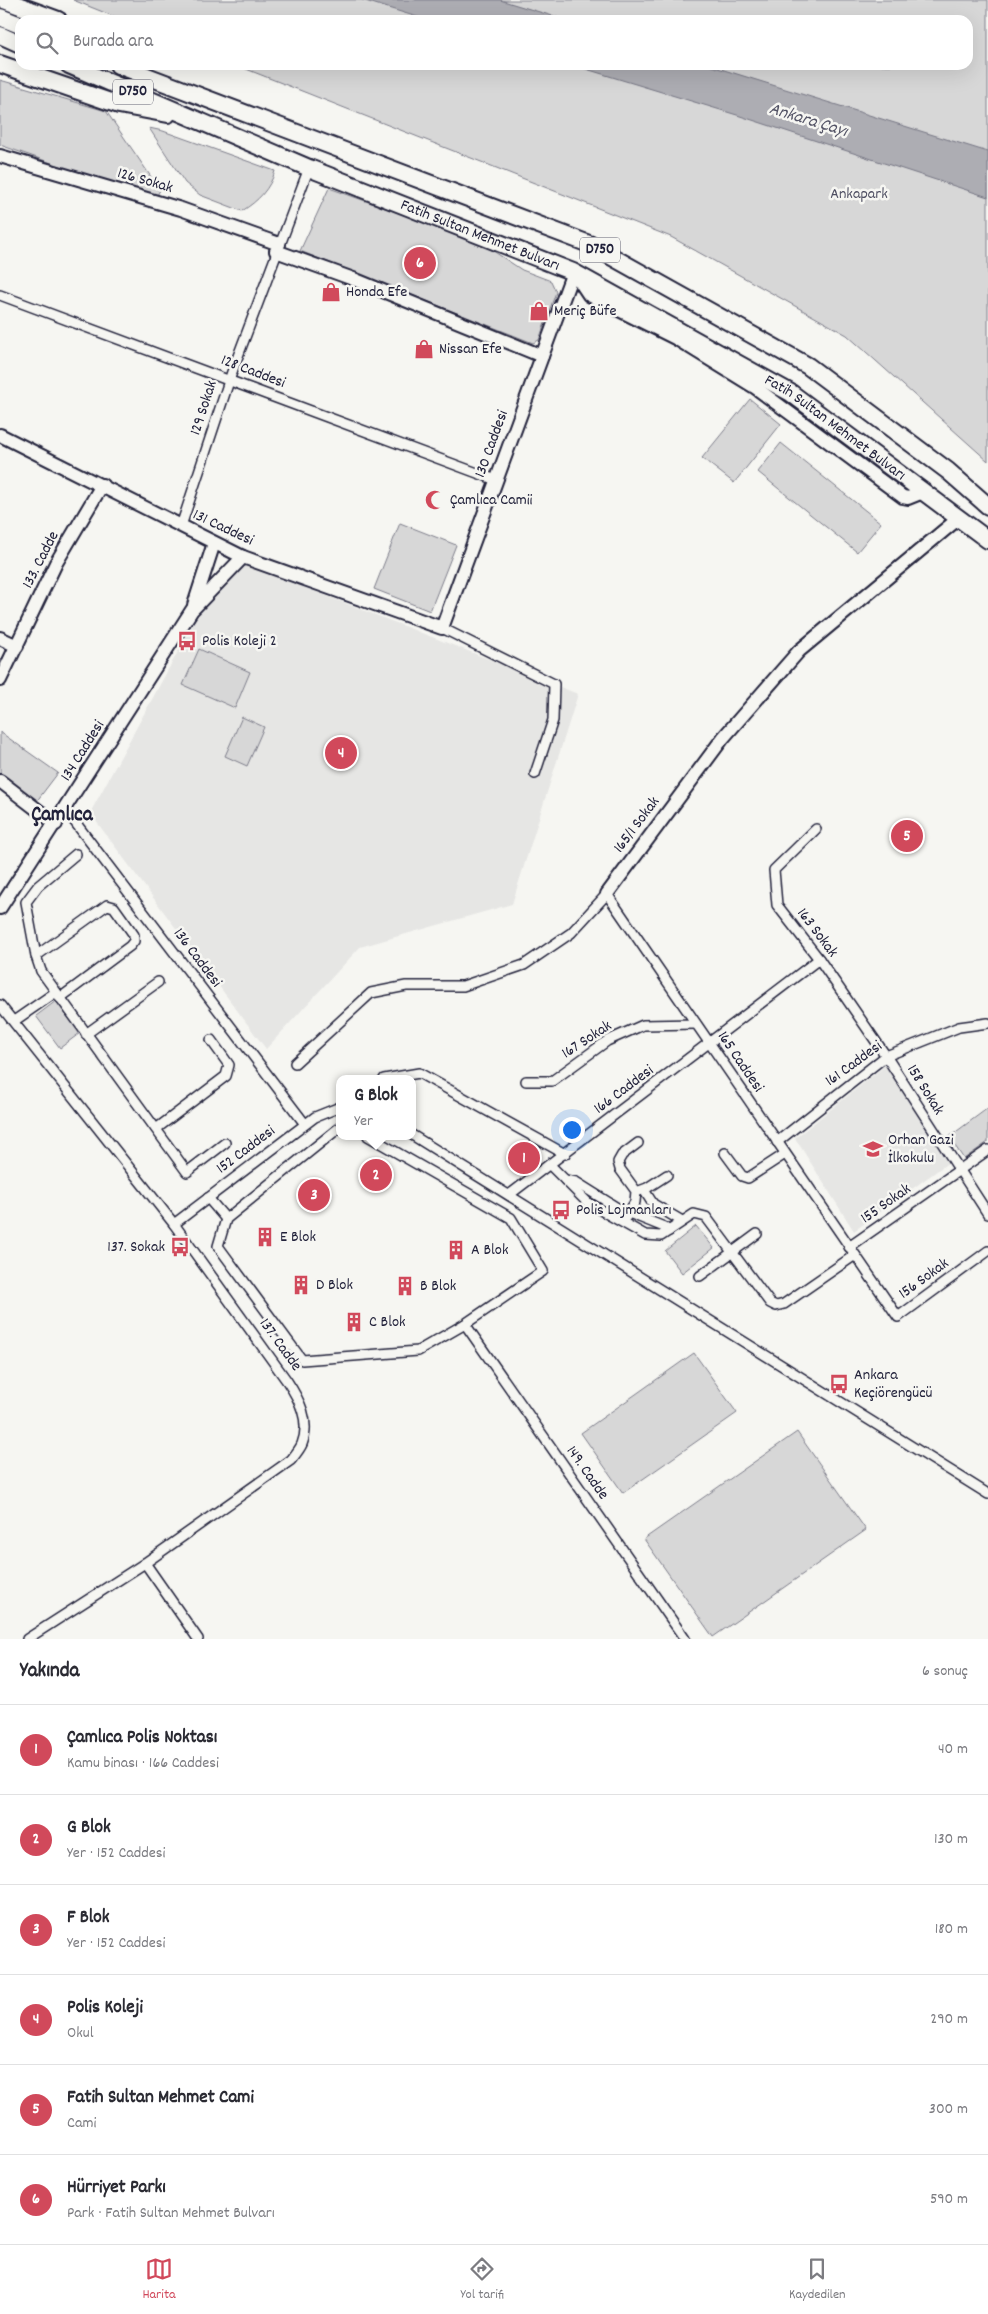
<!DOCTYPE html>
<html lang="tr">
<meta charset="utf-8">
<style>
:root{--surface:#fff;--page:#f2f2f3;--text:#2b2b33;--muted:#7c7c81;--line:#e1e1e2;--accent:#d1495b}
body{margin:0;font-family:Dekko,sans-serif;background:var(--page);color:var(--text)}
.you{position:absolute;left:571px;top:1129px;width:18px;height:18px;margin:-12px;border:4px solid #fff;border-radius:50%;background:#1a73e8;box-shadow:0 0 0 8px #1a73e833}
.badge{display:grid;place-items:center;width:32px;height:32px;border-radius:50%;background:var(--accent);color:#fff;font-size:16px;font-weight:700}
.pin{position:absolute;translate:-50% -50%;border:2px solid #fff;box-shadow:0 1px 5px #0006}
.popup{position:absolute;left:336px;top:1075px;width:80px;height:65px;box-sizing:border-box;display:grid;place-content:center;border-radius:10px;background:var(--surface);filter:drop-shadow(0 1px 4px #0005);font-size:16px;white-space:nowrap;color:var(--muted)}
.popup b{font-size:19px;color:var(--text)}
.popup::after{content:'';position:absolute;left:50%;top:100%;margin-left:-10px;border:10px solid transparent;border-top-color:var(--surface)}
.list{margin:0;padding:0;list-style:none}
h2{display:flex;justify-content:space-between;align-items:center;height:65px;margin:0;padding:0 20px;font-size:21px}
h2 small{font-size:16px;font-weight:400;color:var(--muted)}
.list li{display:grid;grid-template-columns:32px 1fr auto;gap:15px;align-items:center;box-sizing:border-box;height:90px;padding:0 20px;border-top:1px solid var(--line)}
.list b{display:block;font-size:19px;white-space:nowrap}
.list p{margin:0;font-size:16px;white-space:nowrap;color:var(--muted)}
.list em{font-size:16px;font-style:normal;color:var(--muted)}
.icon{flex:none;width:28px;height:28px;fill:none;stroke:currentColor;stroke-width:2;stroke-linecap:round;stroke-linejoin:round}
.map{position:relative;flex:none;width:988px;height:1639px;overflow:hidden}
.search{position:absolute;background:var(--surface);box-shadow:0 5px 20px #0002;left:15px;right:15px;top:15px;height:55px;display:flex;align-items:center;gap:12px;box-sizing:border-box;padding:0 18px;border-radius:15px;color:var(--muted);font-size:19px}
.sheet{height:605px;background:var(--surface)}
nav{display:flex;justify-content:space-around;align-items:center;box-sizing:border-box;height:70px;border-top:1px solid var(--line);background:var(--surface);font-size:14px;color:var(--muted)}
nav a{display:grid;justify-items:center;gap:2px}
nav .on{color:var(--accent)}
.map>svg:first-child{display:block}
.built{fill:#e6e6e4}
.green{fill:#d7d7d7;stroke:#7c7c89}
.water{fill:#adadb3;stroke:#757583}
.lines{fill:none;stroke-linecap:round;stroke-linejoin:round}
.street-casing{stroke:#22223b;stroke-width:12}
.secondary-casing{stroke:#22223b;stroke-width:16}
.highway-casing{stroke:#22223b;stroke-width:20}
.street{stroke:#f6f6f2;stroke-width:9}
.secondary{stroke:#f6f6f2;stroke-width:12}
.highway{stroke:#f6f6f2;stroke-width:16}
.labels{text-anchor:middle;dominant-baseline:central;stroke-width:5;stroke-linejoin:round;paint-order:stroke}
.shield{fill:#f6f6f2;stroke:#626272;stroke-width:1}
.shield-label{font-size:15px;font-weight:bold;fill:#22223b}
.street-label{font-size:16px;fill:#22223b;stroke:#f6f6f2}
.park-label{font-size:16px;fill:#4f4f62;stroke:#f6f6f2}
.poi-label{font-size:16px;fill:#22223b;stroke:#f6f6f2;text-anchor:start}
.water-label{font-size:18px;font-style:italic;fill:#535365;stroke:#f6f6f2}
.district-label{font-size:21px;font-weight:bold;fill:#22223b;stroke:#f6f6f2}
</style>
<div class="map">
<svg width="988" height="1639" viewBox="0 0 988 1639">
<rect width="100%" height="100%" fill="#f6f6f2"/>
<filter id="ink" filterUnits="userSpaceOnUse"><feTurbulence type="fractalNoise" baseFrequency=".02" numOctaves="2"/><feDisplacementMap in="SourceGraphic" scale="10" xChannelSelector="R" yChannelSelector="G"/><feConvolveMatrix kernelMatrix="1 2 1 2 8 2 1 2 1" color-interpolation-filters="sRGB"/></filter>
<g filter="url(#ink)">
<!-- built -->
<g class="built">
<path d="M245,564L578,694L512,904L360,947L266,1049L90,813L199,613L222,586Z"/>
<path d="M886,1065L952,1160L854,1231L795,1138Z"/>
</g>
<!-- green -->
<g class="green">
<path d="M73,0H988V461L847,335L671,237L236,65H968V20H123Z"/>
<path d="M0,80L106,111L160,190L155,199L0,145Z"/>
<path d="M149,128L163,131L275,171C270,189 258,201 242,211L200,195L185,183Z"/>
<path d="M329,188L478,241L522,270L551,281L556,292L539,340L533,343L300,251Z"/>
<path d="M750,399L781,424L734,483L702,458Z"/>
<path d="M781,443L881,523L857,552L758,472Z"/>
<path d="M400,523L456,545L430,611L374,589Z"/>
<path d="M199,649L250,672L235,708L183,685Z"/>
<path d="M242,717L264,727L247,766L225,756Z"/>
<path d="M0,732L58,773L36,802L0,777Z"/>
<path d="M56,1001L80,1033L60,1048L36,1016Z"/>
<path d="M988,1108V1142L964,1159L949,1137Z"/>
<path d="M696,1226L714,1248L682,1273L665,1251Z"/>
<path d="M694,1353L737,1413L623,1493L581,1433Z"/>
<path d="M797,1432L866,1530L713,1637L644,1539Z"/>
</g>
<!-- water -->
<g class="water">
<path d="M362,0H500L566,20H427Z"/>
<path d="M573,65H708L988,152V197L737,115Z"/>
</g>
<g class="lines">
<defs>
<g id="street">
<path d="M0,295L496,480"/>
<path d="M181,526L232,372L309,168"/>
<path d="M442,628L554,684L553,720L535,774"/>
<path d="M65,809L305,1124"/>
<path d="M816,829L774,870L777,905L819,959L886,1056L988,1214"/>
<path d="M76,854L38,886L26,902L36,956L41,971L187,1172L225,1143"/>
<path d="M36,956L107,905L114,907L134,935V941L130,946L60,998"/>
<path d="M0,1005L174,1224L287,1381C299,1399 311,1421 302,1444C300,1449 295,1455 291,1460L145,1563L27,1639"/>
<path d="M14,1021L56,992"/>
<path d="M86,1034L158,982"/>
<path d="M295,1063L371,993L406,986H463L524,965L571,933L607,894L898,1317L988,1251"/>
<path d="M384,1079L419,1073L565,1154"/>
<path d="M526,1081H552L607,1041L643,1025L696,1024"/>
<path d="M340,1127L226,1219L218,1246L302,1360L418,1351L465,1324L543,1271L511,1218L368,1136"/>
<path d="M156,1129L226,1076L229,1065L211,1040"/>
<path d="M412,1135L988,1494"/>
<path d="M777,1142L886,1056L959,1027L988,1023"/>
<path d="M725,1153L742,1176L748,1178L785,1154"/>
<path d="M550,1165L588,1203L645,1235L661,1236L694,1214L706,1217L770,1303L776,1306L784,1304L855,1255"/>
<path d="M565,1180L576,1182L619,1209L664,1227L669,1231"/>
<path d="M644,1190L653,1204L682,1221"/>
<path d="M639,1191L647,1188L667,1175"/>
<path d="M509,1195L819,959"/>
<path d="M208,1198L226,1219"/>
<path d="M626,1217L635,1202L636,1191L620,1169L618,1162L622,1155L638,1143"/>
<path d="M174,1224L315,1117L340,1107"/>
<path d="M849,1247L988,1150"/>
<path d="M700,1276L757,1234"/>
<path d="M465,1324L685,1639"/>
<path d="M145,1563L198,1639"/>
</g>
<g id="secondary">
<path d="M0,156L181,209L279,244"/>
<path d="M276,251L356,280L542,356"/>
<path d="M575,274L589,295L675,338L756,388L903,497L908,498L923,492"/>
<path d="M0,435L243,557L442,628L573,272"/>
<path d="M194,605L214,543"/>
<path d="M0,638L17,646"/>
<path d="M0,680L56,563L102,485"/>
<path d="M0,781L56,824"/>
<path d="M607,894L723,738L799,651L959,518"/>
<path d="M0,908L192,610L243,557"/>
</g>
<g id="highway">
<path d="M4,0L58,20"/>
<path d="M0,17L20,25"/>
<path d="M0,35L20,44"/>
<path d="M0,64L119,105L168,114"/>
<path id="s1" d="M69,65L309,168L573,272L791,393L988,540"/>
<path d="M118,65L589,244L808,366L948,471L988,506"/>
</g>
</defs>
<!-- street casing -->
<use href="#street" class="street-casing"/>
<!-- secondary casing -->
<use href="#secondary" class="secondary-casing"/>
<!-- highway casing -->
<use href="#highway" class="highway-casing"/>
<!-- street -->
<use href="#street" class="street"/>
<!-- secondary -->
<use href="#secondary" class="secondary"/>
<!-- highway -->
<use href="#highway" class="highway"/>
</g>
</g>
<!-- icons -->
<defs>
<symbol id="shop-bare" viewBox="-9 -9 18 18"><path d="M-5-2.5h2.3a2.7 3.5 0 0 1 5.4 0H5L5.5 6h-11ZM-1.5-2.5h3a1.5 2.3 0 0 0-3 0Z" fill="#d1495b" stroke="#f6f6f2" stroke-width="2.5" paint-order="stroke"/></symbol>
<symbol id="mosque-bare" viewBox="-9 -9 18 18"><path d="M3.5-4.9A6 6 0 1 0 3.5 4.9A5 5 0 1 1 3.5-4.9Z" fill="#d1495b" stroke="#f6f6f2" stroke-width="2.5" paint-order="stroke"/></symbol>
<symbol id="bus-bare" viewBox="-9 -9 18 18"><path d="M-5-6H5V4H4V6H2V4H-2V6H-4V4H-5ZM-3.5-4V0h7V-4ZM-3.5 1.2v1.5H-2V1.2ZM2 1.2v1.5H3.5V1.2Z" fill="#d1495b" stroke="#f6f6f2" stroke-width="2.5" paint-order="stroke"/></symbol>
<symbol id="school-bare" viewBox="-9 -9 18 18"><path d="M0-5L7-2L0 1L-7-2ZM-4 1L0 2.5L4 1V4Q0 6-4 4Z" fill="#d1495b" stroke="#f6f6f2" stroke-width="2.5" paint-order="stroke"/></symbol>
<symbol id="building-bare" viewBox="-9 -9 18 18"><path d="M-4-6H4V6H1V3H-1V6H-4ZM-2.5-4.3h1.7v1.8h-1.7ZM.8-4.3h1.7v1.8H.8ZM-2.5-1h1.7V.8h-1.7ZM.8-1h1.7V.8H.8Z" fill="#d1495b" stroke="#f6f6f2" stroke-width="2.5" paint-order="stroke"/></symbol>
</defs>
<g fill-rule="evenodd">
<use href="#shop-bare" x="317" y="278" width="28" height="28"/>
<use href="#shop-bare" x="525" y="297" width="28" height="28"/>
<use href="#shop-bare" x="410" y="335" width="28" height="28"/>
<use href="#mosque-bare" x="421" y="486" width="28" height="28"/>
<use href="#bus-bare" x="173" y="627" width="28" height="28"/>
<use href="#school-bare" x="859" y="1135" width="28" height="28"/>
<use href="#bus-bare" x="547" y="1196" width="28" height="28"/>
<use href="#building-bare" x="251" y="1223" width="28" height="28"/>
<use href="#bus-bare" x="166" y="1233" width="28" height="28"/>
<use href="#building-bare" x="442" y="1236" width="28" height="28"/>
<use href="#building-bare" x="287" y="1271" width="28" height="28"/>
<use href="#building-bare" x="391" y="1272" width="28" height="28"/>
<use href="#building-bare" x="340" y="1308" width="28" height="28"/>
<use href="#bus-bare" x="825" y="1370" width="28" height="28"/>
</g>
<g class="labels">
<!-- shield labels -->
<g class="shield">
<rect x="113" y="79.5" width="40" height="25" rx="4"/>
<rect x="580" y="237.5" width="40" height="25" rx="4"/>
</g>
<g class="shield-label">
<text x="133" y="92">D750</text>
<text x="600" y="250">D750</text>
</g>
<!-- street labels -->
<g class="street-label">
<text transform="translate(145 181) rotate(16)">126 Sokak</text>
<text stroke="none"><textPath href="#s1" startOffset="445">Fatih Sultan Mehmet Bulvarı</textPath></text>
<text transform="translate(253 372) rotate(21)">128 Caddesi</text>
<text transform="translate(204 408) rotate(-72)">129 Sokak</text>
<text stroke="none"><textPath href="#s1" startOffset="850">Fatih Sultan Mehmet Bulvarı</textPath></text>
<text transform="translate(492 444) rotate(-70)">130 Caddesi</text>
<text transform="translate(223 528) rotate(25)">131 Caddesi</text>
<text transform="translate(41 560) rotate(-63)">133. Cadde</text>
<text transform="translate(83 751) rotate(-58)">134 Caddesi</text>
<text transform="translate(637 825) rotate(-53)">165/1 Sokak</text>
<text transform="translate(817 933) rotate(53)">163 Sokak</text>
<text transform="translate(197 958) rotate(53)">136 Caddesi</text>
<text transform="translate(587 1040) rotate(-33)">167 Sokak</text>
<text transform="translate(740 1062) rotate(56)">165 Caddesi</text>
<text transform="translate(854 1064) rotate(-36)">161 Caddesi</text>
<text transform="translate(624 1090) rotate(-37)">166 Caddesi</text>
<text transform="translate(925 1090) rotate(58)">158 Sokak</text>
<text transform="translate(246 1150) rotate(-37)">152 Caddesi</text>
<text transform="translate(886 1204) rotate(-35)">155 Sokak</text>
<text transform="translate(924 1279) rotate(-36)">156 Sokak</text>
<text transform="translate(280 1345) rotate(54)">137. Cadde</text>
<text transform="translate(587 1473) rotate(55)">149. Cadde</text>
</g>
<!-- park labels -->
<g class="park-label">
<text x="859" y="194">Ankapark</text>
</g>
<!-- poi labels -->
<g class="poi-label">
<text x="346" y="292">Honda Efe</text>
<text x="554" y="311">Meriç Büfe</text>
<text x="439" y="349">Nissan Efe</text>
<text x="450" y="500">Çamlıca Camii</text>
<text x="202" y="641">Polis Koleji 2</text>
<text x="888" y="1140">Orhan Gazi<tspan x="888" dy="18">İlkokulu</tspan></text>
<text x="576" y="1210">Polis Lojmanları</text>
<text x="280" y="1237">E Blok</text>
<text x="165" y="1247" text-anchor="end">137. Sokak</text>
<text x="471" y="1250">A Blok</text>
<text x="316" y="1285">D Blok</text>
<text x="420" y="1286">B Blok</text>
<text x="369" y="1322">C Blok</text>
<text x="854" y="1375">Ankara<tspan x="854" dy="18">Keçiörengücü</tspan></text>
</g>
<!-- water labels -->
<g class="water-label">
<text transform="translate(808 121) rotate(17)">Ankara Çayı</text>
</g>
<!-- district labels -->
<g class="district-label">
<text x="62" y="816">Çamlıca</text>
</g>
</g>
</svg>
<div class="you"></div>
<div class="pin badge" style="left:524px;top:1158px">1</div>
<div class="pin badge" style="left:376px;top:1175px">2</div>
<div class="popup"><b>G Blok</b>Yer</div>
<div class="pin badge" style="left:314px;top:1195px">3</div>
<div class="pin badge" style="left:341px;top:753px">4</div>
<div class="pin badge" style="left:907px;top:836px">5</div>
<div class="pin badge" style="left:420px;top:263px">6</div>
<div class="search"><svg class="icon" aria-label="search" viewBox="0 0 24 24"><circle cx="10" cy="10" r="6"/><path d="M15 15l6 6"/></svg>Burada ara</div>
</div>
<section class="sheet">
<h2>Yakında<small>6 sonuç</small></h2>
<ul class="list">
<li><span class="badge">1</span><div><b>Çamlıca Polis Noktası</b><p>Kamu binası · 166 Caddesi</p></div><em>40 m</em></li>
<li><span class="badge">2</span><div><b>G Blok</b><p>Yer · 152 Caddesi</p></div><em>130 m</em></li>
<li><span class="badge">3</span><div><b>F Blok</b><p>Yer · 152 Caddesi</p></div><em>180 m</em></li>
<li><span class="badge">4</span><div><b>Polis Koleji</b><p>Okul</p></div><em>290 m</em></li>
<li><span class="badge">5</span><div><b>Fatih Sultan Mehmet Cami</b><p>Cami</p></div><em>300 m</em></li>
<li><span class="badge">6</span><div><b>Hürriyet Parkı</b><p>Park · Fatih Sultan Mehmet Bulvarı</p></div><em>590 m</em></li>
</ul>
</section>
<nav>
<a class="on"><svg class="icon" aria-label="map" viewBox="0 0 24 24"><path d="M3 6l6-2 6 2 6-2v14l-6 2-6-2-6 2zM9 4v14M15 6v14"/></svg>Harita</a>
<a><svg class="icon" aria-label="directions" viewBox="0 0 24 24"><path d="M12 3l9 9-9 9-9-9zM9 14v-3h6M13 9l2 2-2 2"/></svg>Yol tarifi</a>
<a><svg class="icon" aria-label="saved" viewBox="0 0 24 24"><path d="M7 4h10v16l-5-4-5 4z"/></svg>Kaydedilen</a>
</nav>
